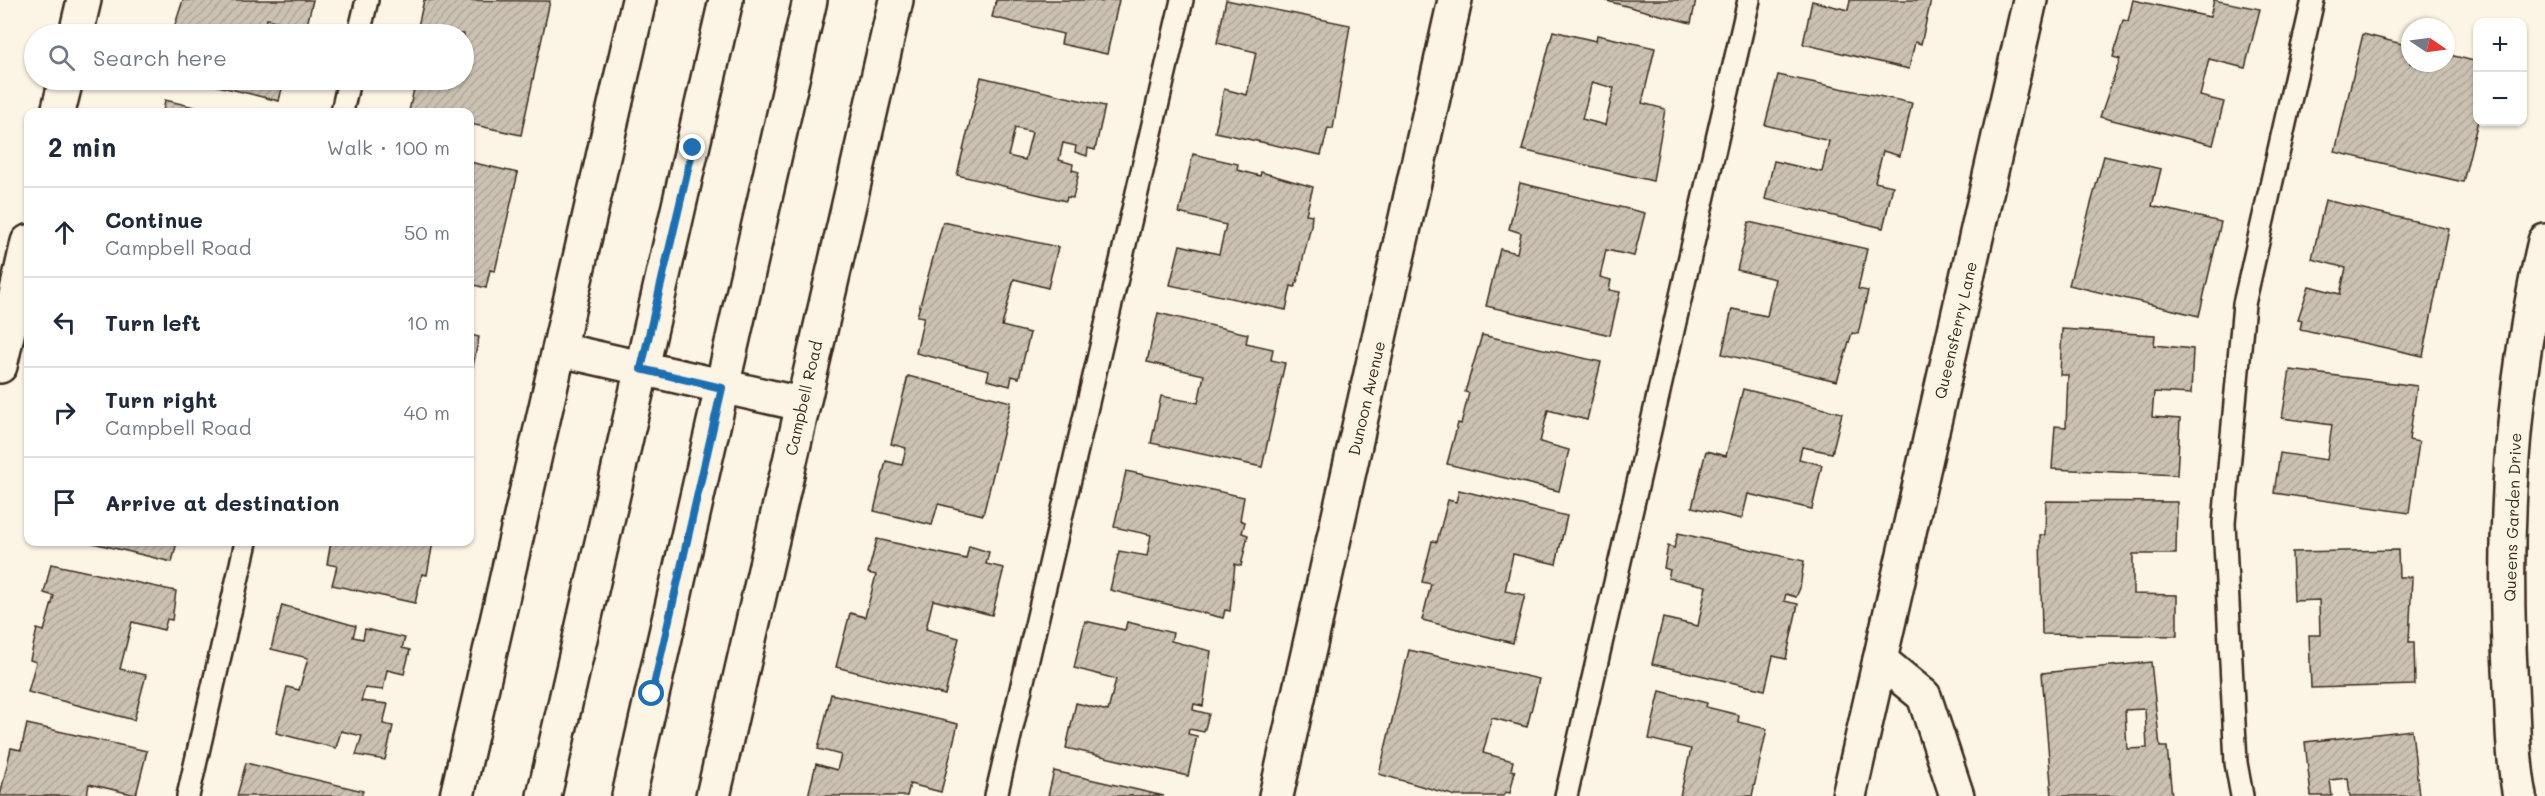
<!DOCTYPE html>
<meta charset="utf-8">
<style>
:root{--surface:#fff;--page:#f6f6f7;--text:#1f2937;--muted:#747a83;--line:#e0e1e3}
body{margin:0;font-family:Mali,sans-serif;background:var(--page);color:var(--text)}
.controls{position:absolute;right:18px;top:18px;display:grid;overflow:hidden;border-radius:12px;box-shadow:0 2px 4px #0004}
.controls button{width:54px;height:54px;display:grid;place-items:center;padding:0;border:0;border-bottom:2px solid var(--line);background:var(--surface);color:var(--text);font:30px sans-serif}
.compass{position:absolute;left:2401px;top:18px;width:54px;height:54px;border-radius:50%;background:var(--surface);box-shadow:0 2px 4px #0004;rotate:103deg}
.stop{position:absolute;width:18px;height:18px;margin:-14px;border:4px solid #1f6fb2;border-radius:50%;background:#fff}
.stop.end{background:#1f6fb2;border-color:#fff;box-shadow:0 2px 6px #0008}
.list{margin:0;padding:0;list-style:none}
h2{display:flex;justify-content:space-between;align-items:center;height:78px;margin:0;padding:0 24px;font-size:26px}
h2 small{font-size:20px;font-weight:400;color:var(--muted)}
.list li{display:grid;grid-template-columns:39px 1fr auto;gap:18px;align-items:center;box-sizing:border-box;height:90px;padding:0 24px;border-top:2px solid var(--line)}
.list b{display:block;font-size:22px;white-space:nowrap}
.list p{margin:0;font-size:20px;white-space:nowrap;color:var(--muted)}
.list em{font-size:20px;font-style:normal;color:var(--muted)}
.icon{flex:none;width:33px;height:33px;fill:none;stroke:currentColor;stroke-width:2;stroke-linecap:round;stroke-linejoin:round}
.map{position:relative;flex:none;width:2545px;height:796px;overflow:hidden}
.search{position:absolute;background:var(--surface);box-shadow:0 2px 4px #0004;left:24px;top:24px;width:450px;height:66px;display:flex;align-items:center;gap:15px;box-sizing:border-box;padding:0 21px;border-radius:33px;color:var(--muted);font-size:22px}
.panel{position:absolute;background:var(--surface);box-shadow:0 2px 4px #0004;left:24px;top:108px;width:450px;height:438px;border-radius:12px}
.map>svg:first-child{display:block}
.building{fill:url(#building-hatch);stroke:#3b2a1e;stroke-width:1.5;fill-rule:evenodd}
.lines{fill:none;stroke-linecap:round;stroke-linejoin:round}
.service-casing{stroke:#3b2a1e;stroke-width:26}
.minor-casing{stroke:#3b2a1e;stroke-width:38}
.secondary-casing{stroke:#3b2a1e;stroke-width:38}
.service{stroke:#fcf5e5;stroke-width:21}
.minor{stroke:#fcf5e5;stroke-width:33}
.secondary{stroke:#fcf5e5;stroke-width:33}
.route{stroke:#1f6fb2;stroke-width:8}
.labels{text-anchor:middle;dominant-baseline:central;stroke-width:6;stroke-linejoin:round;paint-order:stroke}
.street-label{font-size:16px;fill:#3b2a1e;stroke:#fcf5e5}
</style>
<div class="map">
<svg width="2545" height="796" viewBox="0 0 2545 796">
<defs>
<pattern id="building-hatch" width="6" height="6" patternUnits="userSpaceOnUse" patternTransform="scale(1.5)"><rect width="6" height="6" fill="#ccc2b3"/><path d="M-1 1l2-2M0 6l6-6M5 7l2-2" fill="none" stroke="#b0a79a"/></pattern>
</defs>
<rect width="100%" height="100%" fill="#fcf5e5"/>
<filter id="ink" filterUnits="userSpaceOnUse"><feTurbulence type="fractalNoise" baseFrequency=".0167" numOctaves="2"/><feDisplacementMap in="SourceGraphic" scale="12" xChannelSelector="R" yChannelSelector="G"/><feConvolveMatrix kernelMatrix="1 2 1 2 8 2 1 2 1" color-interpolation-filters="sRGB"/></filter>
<g filter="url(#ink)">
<!-- building -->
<g class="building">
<path d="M183,0H313L306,29L267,19L263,34H172Z"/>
<path d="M424,0L550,1L521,135L470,124V112L409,111L416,80H464V34H432L417,31Z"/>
<path d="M996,0H1093L1102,2L1103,0H1119L1107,54L1061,44L1063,34L992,17Z"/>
<path d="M1226,0L1350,25L1333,129L1328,128L1321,155L1215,132L1224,89L1247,95L1256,52L1217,43Z"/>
<path d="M1603,0H1696L1691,23Z"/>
<path d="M1850,0H1931L1921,44L1915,42L1909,69L1803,44L1812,1L1848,10Z"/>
<path d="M2133,0L2210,17L2214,0L2260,9L2245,68L2209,59L2200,96L2224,102L2213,145L2100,117L2120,59L2113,57L2123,20L2128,21Z"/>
<path d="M1553,31L1596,41L1597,35L1655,48L1642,103L1665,109L1653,181L1522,150ZM1592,82L1614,88L1605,125L1582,119Z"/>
<path d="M2363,34L2410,46V63H2446V54L2478,62V121L2463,182L2335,152Z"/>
<path d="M1778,75L1912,103L1900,156L1883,151L1875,182L1893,186L1883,228L1765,199L1774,161L1822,172L1829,141L1765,125Z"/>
<path d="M981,77L1105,106L1095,150L1088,148L1087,156L1075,152L1076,146L1063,143L1059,160L1073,164L1072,170L1079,172L1073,198L1067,197L1066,201L957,175ZM1015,128L1032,132L1025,160L1008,156Z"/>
<path d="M193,80H284L279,101Z"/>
<path d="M165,100L215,112H163Z"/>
<path d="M1193,154L1238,164L1237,170L1260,176L1261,172L1313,187L1306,214L1312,215L1311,226L1298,279L1295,287L1291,286L1286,310L1170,285L1180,245L1219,254L1226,225L1179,213Z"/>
<path d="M2104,156L2161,169L2152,206L2221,222L2199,316L2069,285Z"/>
<path d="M470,162L518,173L495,271L490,270L486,288L470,284Z"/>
<path d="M1520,183L1645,213L1634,256L1606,250L1600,277L1611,280L1609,290L1620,292L1610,335L1486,306L1500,249L1517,253L1521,233L1509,229Z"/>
<path d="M2325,200L2449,229L2423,356L2300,329L2302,320L2298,319L2309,286L2340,294L2346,268L2312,259Z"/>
<path d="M943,222L1058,247L1048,288L1014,279L1002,326L1030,333L1019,378L1012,376L1010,386L987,380L989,371L916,353L924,317L917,316Z"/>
<path d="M1749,222L1867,249L1858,289L1868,291L1858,334L1852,333L1837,381L1722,354L1732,309L1767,316L1775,279L1737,270Z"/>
<path d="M1158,313L1248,334L1246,343L1273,349L1271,360L1285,363L1262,467L1151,443L1161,396L1198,403L1204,375L1147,362Z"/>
<path d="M2062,329L2155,335L2154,345L2193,349L2191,394L2154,392L2152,417L2180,419L2177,475L2052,469L2055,426L2066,427L2068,375H2060Z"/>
<path d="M470,335L479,337L472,371H470Z"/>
<path d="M1482,335L1601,362L1587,420L1548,410L1540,442L1569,450L1559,491L1447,464L1458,423L1461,424L1469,393L1465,392Z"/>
<path d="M2290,370L2417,386L2409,440L2419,442L2409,513L2274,493L2280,453L2327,460L2332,425L2282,418Z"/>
<path d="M908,376L1011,402L983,515L938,504L932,525L874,511L886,461L902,465L906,448L891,444Z"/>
<path d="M1743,389L1842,413L1832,453L1802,447L1799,459L1822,465L1812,509L1748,494L1742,519L1692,507L1706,451L1726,456Z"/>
<path d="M1126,471L1244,497L1240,520L1245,522L1242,533L1248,535L1241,566L1235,564L1230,611L1225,610L1223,618L1110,590L1119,551L1147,556L1151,535L1114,527Z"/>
<path d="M1459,490L1567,516L1556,564L1513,554L1505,591L1525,595L1513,643L1422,620L1431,584L1422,582L1432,541L1437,542L1448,500L1456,502Z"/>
<path d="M2046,501L2177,502L2176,554H2133V594L2177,595V636L2042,634L2040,535H2045Z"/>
<path d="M1678,533L1804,561L1800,588L1796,597L1786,594L1784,601L1798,604L1786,659L1773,656L1765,690L1652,664L1663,618L1698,626L1706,586L1668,578L1670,570L1664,568L1668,546L1674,548Z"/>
<path d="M877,539L966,559L969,546L989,552L986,564L1004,568L992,615L933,600L926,629L959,638L945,695L836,667L850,613L865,617L876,575L868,573Z"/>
<path d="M89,542H177L172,562Z"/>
<path d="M331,542H433L427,575L422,574L415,603L332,585L337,566L327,564Z"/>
<path d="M2398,550L2399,577H2412L2409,642H2414L2415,685L2311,688L2309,635H2320L2319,600L2294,601L2292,552Z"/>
<path d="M51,564L176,591L172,620L167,619L164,630L132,622L120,669L146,675L134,720L28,692L36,662L30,660L37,629L44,631L54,596L44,593Z"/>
<path d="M282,605L356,626L353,637L363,639L365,629L405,638L402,648L410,650L404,674L387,670L383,690L365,688L361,701L388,704L383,724L393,726L385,760L356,755L362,736L341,731L336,748L276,733L287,687L299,690L308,658L271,649Z"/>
<path d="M1085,621L1125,630L1127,622L1173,633L1171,641L1211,651L1203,706L1194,704L1193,710L1209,714L1204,732L1189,729L1188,734L1197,736L1188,776L1066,748L1076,703L1108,711L1116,679L1074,668Z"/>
<path d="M1409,650L1539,679L1527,727L1492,718L1483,753L1513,761L1511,770L1515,771L1510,793L1506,792L1504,796H1456L1379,774Z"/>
<path d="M2151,662L2160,747H2167L2172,796H2052L2042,673ZM2145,709L2147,748L2127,749L2125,710Z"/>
<path d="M1660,691L1707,703L1706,707L1739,715L1738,722L1767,729L1752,796H1680L1691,749L1649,739Z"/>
<path d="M831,694L958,724L941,792L910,784L907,796H808L816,764L837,770L841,755L818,749Z"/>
<path d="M27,724L147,751L136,795L89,784L87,796H0L11,748L21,750Z"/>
<path d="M2412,730L2419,796H2350L2348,778L2330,780L2332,796H2311L2305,742Z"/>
<path d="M246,763L363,791L361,796H237Z"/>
<path d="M1054,771L1164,796H1048Z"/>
</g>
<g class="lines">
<defs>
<g id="service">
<path d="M359,34L367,0"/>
<path d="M342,112L349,80"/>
<path d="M188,796L246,542"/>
<path d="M996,796L1182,0"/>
<path d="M1566,796L1749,0"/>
<path d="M2242,796L2236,763L2224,523L2244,304L2313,0"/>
</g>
<g id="minor">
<path d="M76,34L84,0"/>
<path d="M58,112L66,80"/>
<path d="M0,366L28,242"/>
<path d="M1880,660L1924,696L1957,796"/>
<path d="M457,796L639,0"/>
<path d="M713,796L896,0"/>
<path d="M1276,796L1455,0"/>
<path d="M1849,796L2030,0"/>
<path d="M2520,796C2513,760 2513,724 2511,687C2502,539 2511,385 2545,241"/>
</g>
<g id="secondary">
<path d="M561,350L801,404"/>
<path d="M544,796L726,0"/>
<path d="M629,796L810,0"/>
</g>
</defs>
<!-- service casing -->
<use href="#service" class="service-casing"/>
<!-- minor casing -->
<use href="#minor" class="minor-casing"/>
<!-- secondary casing -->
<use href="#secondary" class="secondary-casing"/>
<!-- service -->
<use href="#service" class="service"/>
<!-- minor -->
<use href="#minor" class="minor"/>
<!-- secondary -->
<use href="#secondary" class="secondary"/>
</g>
</g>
<g class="lines" filter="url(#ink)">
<!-- route -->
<path class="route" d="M652,694L722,388L641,369L693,148"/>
</g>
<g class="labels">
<!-- street labels -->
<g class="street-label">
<text transform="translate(1955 330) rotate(-77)">Queensferry Lane</text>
<text transform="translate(803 398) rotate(-77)">Campbell Road</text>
<text transform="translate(1366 398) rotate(-77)">Dunoon Avenue</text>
<text transform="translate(2512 517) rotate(-88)">Queens Garden Drive</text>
</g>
</g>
</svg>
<div class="controls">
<button>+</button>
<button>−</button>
</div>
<svg class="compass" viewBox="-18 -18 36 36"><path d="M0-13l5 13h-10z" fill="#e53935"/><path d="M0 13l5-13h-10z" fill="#747a83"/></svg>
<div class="stop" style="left:652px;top:694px"></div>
<div class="stop end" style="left:693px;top:148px"></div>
<div class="search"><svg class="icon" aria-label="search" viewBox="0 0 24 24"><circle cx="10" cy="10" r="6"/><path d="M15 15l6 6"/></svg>Search here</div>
<section class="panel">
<h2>2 min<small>Walk · 100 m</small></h2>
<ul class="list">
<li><svg class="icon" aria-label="ahead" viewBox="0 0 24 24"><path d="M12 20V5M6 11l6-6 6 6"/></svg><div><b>Continue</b><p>Campbell Road</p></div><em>50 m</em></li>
<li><svg class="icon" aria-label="left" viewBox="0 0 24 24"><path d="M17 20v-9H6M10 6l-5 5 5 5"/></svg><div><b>Turn left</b></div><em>10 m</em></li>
<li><svg class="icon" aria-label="right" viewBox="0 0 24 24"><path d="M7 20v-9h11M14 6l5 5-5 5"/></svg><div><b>Turn right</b><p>Campbell Road</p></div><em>40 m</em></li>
<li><svg class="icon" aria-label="arrive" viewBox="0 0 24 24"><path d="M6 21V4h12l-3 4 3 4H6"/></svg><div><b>Arrive at destination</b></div></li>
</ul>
</section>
</div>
